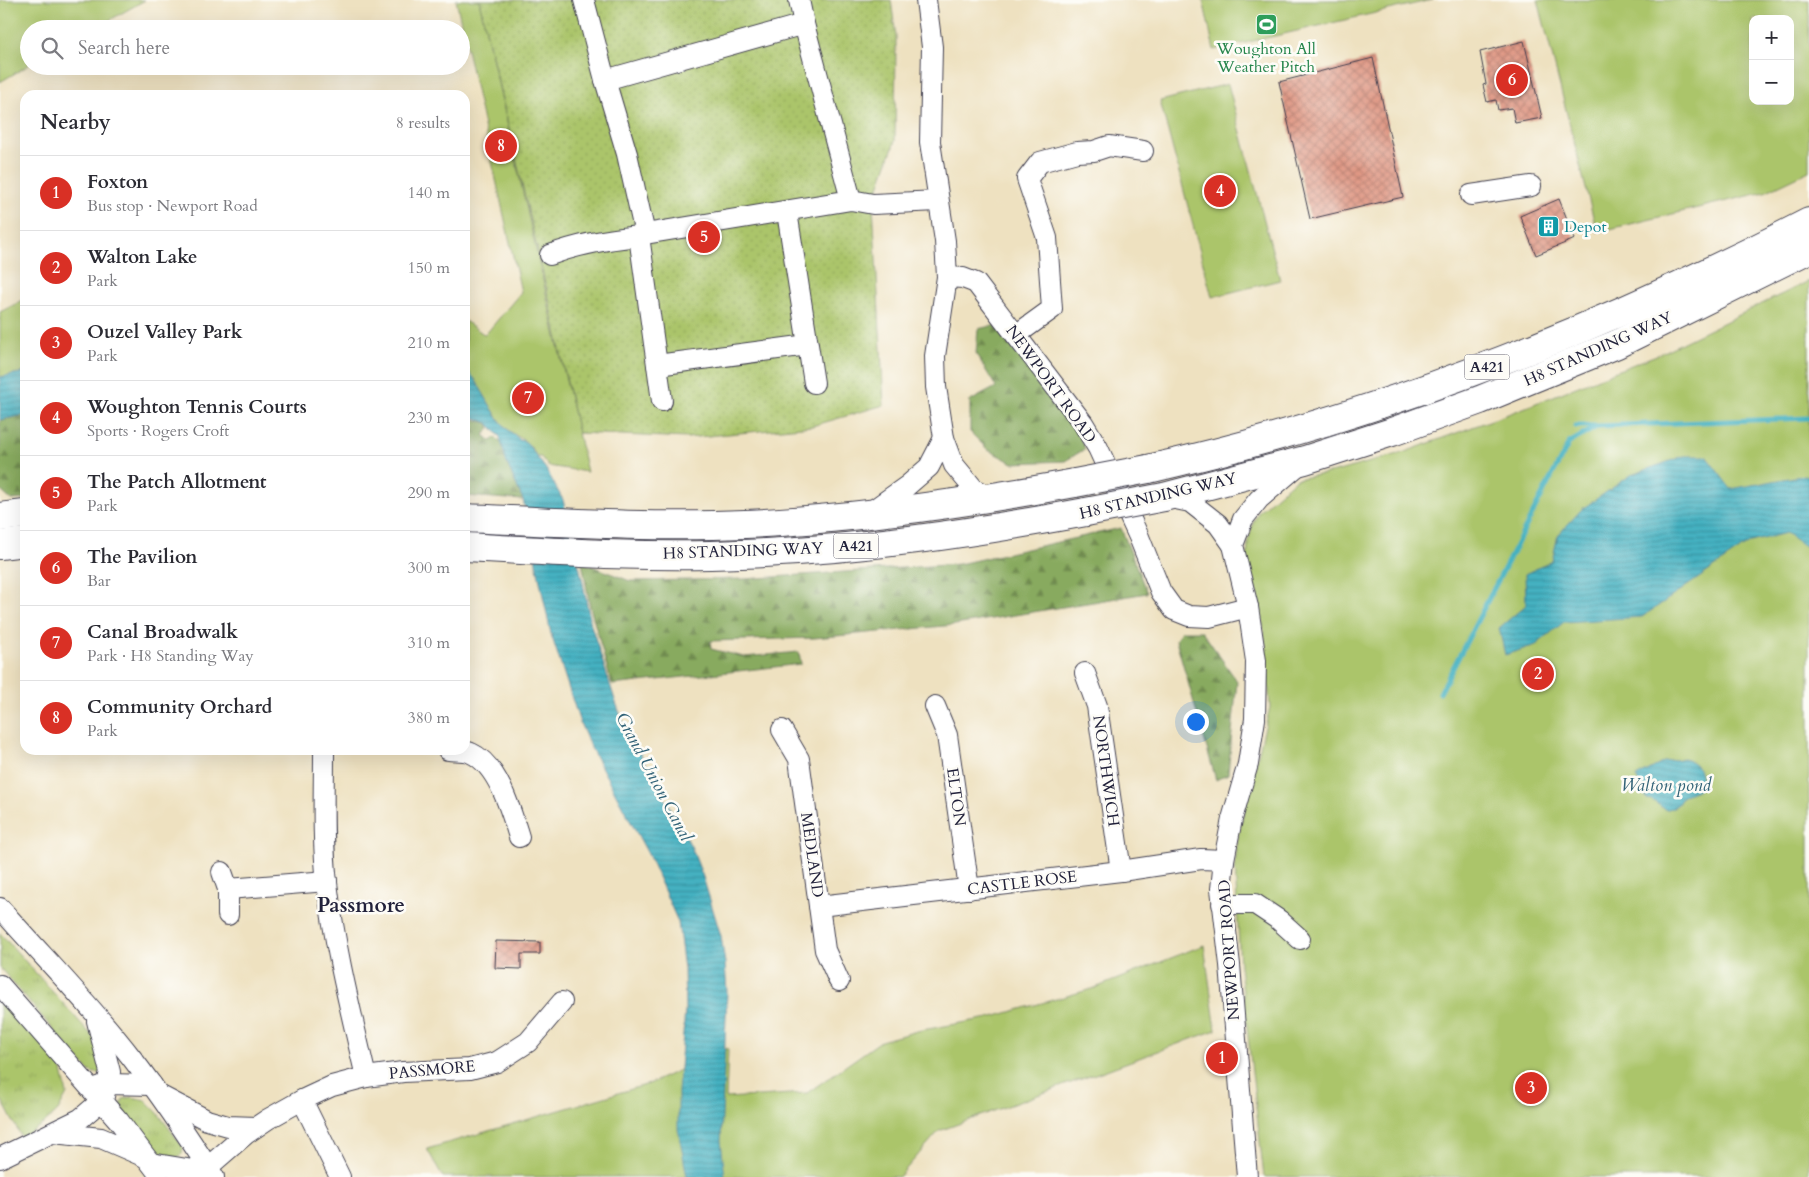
<!DOCTYPE html>
<meta charset="utf-8">
<style>
:root{--surface:#fff;--page:#f7f7f7;--text:#2b2b33;--muted:#7c7c81;--line:#e1e1e2;--accent:#d93025}
body{margin:0;font-family:Cardo,serif;background:var(--page);color:var(--text)}
.controls{position:absolute;right:15px;top:15px;display:grid;overflow:hidden;border-radius:10px;box-shadow:0 5px 20px #0002}
.controls button{width:45px;height:45px;display:grid;place-items:center;padding:0;border:0;border-bottom:1px solid var(--line);background:var(--surface);color:var(--text);font:25px sans-serif}
.you{position:absolute;left:1195px;top:721px;width:18px;height:18px;margin:-12px;border:4px solid #fff;border-radius:50%;background:#1a73e8;box-shadow:0 0 0 8px #1a73e833}
.badge{display:grid;place-items:center;width:32px;height:32px;border-radius:50%;background:var(--accent);color:#fff;font-size:16px;font-weight:700}
.pin{position:absolute;translate:-50% -50%;border:2px solid #fff;box-shadow:0 1px 5px #0006}
.list{margin:0;padding:0;list-style:none}
h2{display:flex;justify-content:space-between;align-items:center;height:65px;margin:0;padding:0 20px;font-size:21px}
h2 small{font-size:16px;font-weight:400;color:var(--muted)}
.list li{display:grid;grid-template-columns:32px 1fr auto;gap:15px;align-items:center;box-sizing:border-box;height:75px;padding:0 20px;border-top:1px solid var(--line)}
.list b{display:block;font-size:19px;white-space:nowrap}
.list p{margin:0;font-size:16px;white-space:nowrap;color:var(--muted)}
.list em{font-size:16px;font-style:normal;color:var(--muted)}
.icon{flex:none;width:28px;height:28px;fill:none;stroke:currentColor;stroke-width:2;stroke-linecap:round;stroke-linejoin:round}
.map{position:relative;flex:none;width:1809px;height:1177px;overflow:hidden}
.search{position:absolute;background:var(--surface);box-shadow:0 5px 20px #0002;left:20px;top:20px;width:450px;height:55px;display:flex;align-items:center;gap:12px;box-sizing:border-box;padding:0 18px;border-radius:28px;color:var(--muted);font-size:19px}
.panel{position:absolute;background:var(--surface);box-shadow:0 5px 20px #0002;left:20px;top:90px;width:450px;height:665px;border-radius:15px}
.map>svg:first-child{display:block}
.grass{fill:url(#grass-tufts);stroke:#667452}
.forest{fill:url(#forest-firs);stroke:#55664c}
.park{fill:#abc56a;stroke:#667452;fill-rule:evenodd}
.garden{fill:url(#garden-dots);stroke:#667452}
.water{fill:url(#water-rules);stroke:#336a7e}
.lines{fill:none;stroke-linecap:round;stroke-linejoin:round}
.stream{stroke:#44b1c1;stroke-width:5}
.building{fill:url(#building-cross-hatch)}
.minor-casing{stroke:#413f4f;stroke-width:22}
.highway-casing{stroke:#413f4f;stroke-width:30}
.minor{stroke:#fff;stroke-width:20}
.highway{stroke:#fff;stroke-width:28}
.highway-bridge-casing{stroke:#413f4f;stroke-width:30;stroke-linecap:butt}
.highway-bridge{stroke:#fff;stroke-width:28}
.labels{text-anchor:middle;dominant-baseline:central;stroke-width:5;stroke-linejoin:round;paint-order:stroke}
.shield{fill:#fdfcf7;stroke:#646373;stroke-width:1}
.shield-label{font-size:15px;font-weight:bold;fill:#22223b}
.leisure-label{font-size:16px;fill:#27864d;stroke:#fdfcf7}
.culture-label{font-size:16px;fill:#0d838f;stroke:#fdfcf7;text-anchor:start}
.street-label{font-size:16px;fill:#22223b;stroke:#fdfcf7}
.water-label{font-size:18px;font-style:italic;fill:#316277;stroke:#fdfcf7}
.district-label{font-size:21px;font-weight:bold;fill:#22223b;stroke:#fdfcf7}
</style>
<div class="map">
<svg width="1809" height="1177" viewBox="0 0 1809 1177">
<defs>
<pattern id="grass-tufts" width="24" height="20" patternUnits="userSpaceOnUse" patternTransform="scale(1.25)"><rect width="24" height="20" fill="#abc56a"/><path d="M3 7l-1-3M5 7V3M7 7l1-3M15 17l-1-3M17 17v-4M19 17l1-3" fill="none" stroke="#93a95d"/></pattern>
<pattern id="forest-firs" width="22" height="20" patternUnits="userSpaceOnUse" patternTransform="scale(1.25)"><rect width="22" height="20" fill="#88aa5e"/><path d="M5 1l3.5 6h-7zM16 11l3.5 6h-7z" fill="#6f8a4f"/></pattern>
<pattern id="garden-dots" width="8" height="8" patternUnits="userSpaceOnUse" patternTransform="scale(1.25)"><rect width="8" height="8" fill="#abc56a"/><path d="M2 2h.1M6 6h.1" fill="none" stroke="#93a95d" stroke-width="1.8" stroke-linecap="round"/></pattern>
<pattern id="water-rules" width="6" height="5" patternUnits="userSpaceOnUse" patternTransform="scale(1.25)"><rect width="6" height="5" fill="#44b1c1"/><path d="M0 2.5h6" fill="none" stroke="#38909e"/></pattern>
<pattern id="building-cross-hatch" width="8" height="8" patternUnits="userSpaceOnUse" patternTransform="scale(1.25)"><rect width="8" height="8" fill="#dd8f7a"/><path d="M0 0l8 8M0 8l8-8" fill="none" stroke="#b37465"/></pattern>
</defs>
<rect width="100%" height="100%" fill="#fdfcf7"/>
<filter id="ink" filterUnits="userSpaceOnUse"><feTurbulence type="fractalNoise" baseFrequency=".02" numOctaves="2"/><feDisplacementMap in="SourceGraphic" scale="10" xChannelSelector="R" yChannelSelector="G"/><feConvolveMatrix kernelMatrix="1 2 1 2 8 2 1 2 1" color-interpolation-filters="sRGB"/></filter>
<filter id="wash" filterUnits="userSpaceOnUse"><feTurbulence type="fractalNoise" baseFrequency=".0096" numOctaves="4" result="noise"/><feDisplacementMap in="SourceGraphic" scale="20" xChannelSelector="R" yChannelSelector="G"/><feGaussianBlur stdDeviation="1.12" result="paint"/><feColorMatrix in="noise" values="0 0 0 0 0 0 0 0 0 0 0 0 0 0 0 0 0 1.4 0 .05"/><feComposite in="paint" operator="in"/></filter>
<g filter="url(#wash)">
<rect width="100%" height="100%" fill="#eee1c0"/>
<!-- grass -->
<g class="grass">
<path d="M0,933L95,1039L101,1073H95L89,1071L0,968Z"/>
<path d="M0,993L61,1066L67,1094L58,1111L46,1122L22,1138L0,1097Z"/>
<path d="M132,1097L145,1100L157,1112L183,1147L182,1154L178,1157C173,1157 167,1158 162,1156C148,1150 132,1123 123,1110L121,1105L123,1099Z"/>
</g>
<!-- forest -->
<g class="forest">
<path d="M995,325L1074,424L1085,449L1065,461L1013,463L988,450L970,432V401L996,387L976,354L978,329Z"/>
<path d="M465,414L469,418L488,423L490,428L484,435L491,441L495,437L502,444L506,461L523,500L465,496Z"/>
<path d="M25,415V499L11,500L0,490V420Z"/>
<path d="M1121,528L1147,593L955,625L814,638L710,641L711,649L744,657L799,652L801,664L612,685L590,607L582,562L630,581L744,579L959,564Z"/>
<path d="M1181,631H1202L1237,681L1228,774L1216,780L1176,640Z"/>
</g>
<!-- park -->
<g class="park">
<path d="M0,0H145L94,29H29V65L0,82Z"/>
<path d="M456,0H479L587,472L548,466L541,457H537C534,452 531,447 528,444C522,438 512,434 505,427C490,409 481,386 465,368V321L485,335L521,292Z"/>
<path d="M1203,0H1432L1214,50Z"/>
<path d="M1538,0H1809V171L1765,192L1597,232ZM1753,19H1790V101H1753Z"/>
<path d="M1228,84L1280,280L1212,297L1160,101Z"/>
<path d="M1809,281V1177H1264L1240,966L1235,863L1239,831L1270,707L1265,640L1260,605L1247,560L1248,541L1253,523L1259,511L1296,479L1335,472L1402,453L1516,411L1659,354Z"/>
<path d="M25,299V372L0,377V312Z"/>
<path d="M1204,945L1216,1030L939,1131L899,1177H443L427,1149L649,1084L728,1048L726,1098L807,1093L881,1041L917,1031L989,1018L1095,988Z"/>
</g>
<!-- garden -->
<path class="garden" d="M479,0H891L896,37L895,141L873,204L884,405L812,426L687,438L578,433L550,304Z"/>
<!-- water -->
<g class="water">
<path d="M465,368L475,379L497,417L507,429L520,440L526,442L546,469L563,500L582,578L591,625L615,700L624,724L691,846L703,877L721,936L725,963L727,992L721,1141L725,1177H687L678,1129V1091L685,1011L684,969L678,922L648,854L590,746L580,723L551,634L523,500L506,461L500,437L488,423L476,418H469L465,414Z"/>
<path d="M25,372V415L0,420V377Z"/>
<path d="M1684,456H1706L1731,489L1805,475L1809,477V549L1786,533L1751,542L1642,617L1564,622L1536,645L1505,655L1499,628L1526,605L1525,574L1552,561L1558,535L1582,509L1631,475Z"/>
<path d="M1684,758C1699,764 1705,773 1699,789L1684,795L1677,805L1666,810L1652,800L1647,799L1636,777L1664,762Z"/>
</g>
<g class="lines">
<!-- stream -->
<g class="stream">
<path d="M1575,426H1597"/>
<path d="M1440,693L1569,443L1598,426L1809,418"/>
</g>
</g>
<g id="blocks">
<!-- building -->
<g class="building">
<path d="M1524,41L1542,118L1515,123L1512,108L1498,110L1496,100L1487,102L1483,85L1486,84L1480,52Z"/>
<path d="M1373,58L1403,197L1310,219L1279,82Z"/>
<path d="M1559,199L1575,239L1536,255L1520,216Z"/>
<path d="M496,941L540,942V954H521V969L495,968Z"/>
</g>
</g>
</g>
<g filter="url(#ink)">
<use href="#blocks" fill-opacity="0" stroke="#413f4f" stroke-width="1"/>
<g class="lines">
<defs>
<g id="minor">
<path d="M584,0L605,80"/>
<path d="M799,0L804,24"/>
<path d="M926,0L932,47L930,142L945,241L947,277L935,356L936,387L944,438L954,465L974,489L992,498"/>
<path d="M1471,195L1531,186"/>
<path d="M851,200L804,24L605,80L627,154L645,234L851,200L873,204L938,201"/>
<path d="M645,234L639,236L657,365L808,345L787,212"/>
<path d="M550,255C579,244 608,239 639,236"/>
<path d="M947,277L963,278L976,283L1083,423L1098,448L1139,537L1161,592L1174,610L1189,616L1209,617L1248,607"/>
<path d="M1016,335L1052,309L1047,238L1027,179L1040,162L1077,152L1094,151L1109,146L1143,151"/>
<path d="M808,345L814,383"/>
<path d="M657,365L662,401"/>
<path d="M1166,497L1190,502L1218,524L1233,545"/>
<path d="M869,513L907,486L929,467L944,438"/>
<path d="M1085,673L1097,706L1121,871"/>
<path d="M935,706L947,735L969,889"/>
<path d="M782,730L799,759L825,950L839,981"/>
<path d="M324,750C324,794 322,839 327,883C335,949 351,1012 366,1077"/>
<path d="M448,750C454,751 465,750 471,753C498,765 511,811 519,837"/>
<path d="M222,872L228,889V915"/>
<path d="M228,889L327,881"/>
<path d="M1222,904H1255L1279,920L1300,939"/>
<path d="M819,906L1121,871L1201,859L1224,860"/>
<path d="M0,908C44,958 91,1005 131,1057C161,1096 188,1136 214,1177"/>
<path d="M0,985L119,1121L158,1173"/>
<path d="M95,1088L108,1084L152,1085"/>
<path d="M163,1097L207,1120L228,1126L256,1127"/>
<path d="M302,1100L340,1177"/>
<path d="M53,1133L101,1138L145,1157"/>
<path d="M0,1158L80,1119L101,1101L104,1096L110,1072L97,1021"/>
<path d="M151,1163L199,1171L208,1167L246,1134L268,1119L302,1100L332,1086L366,1077L403,1072L470,1069L497,1062L528,1042L562,1002"/>
<path d="M1247,1177L1230,965L1221,889L1224,860L1232,819L1248,764L1255,719L1256,661L1248,607L1233,545L1243,519L1259,499L1301,463"/>
</g>
<g id="highway">
<path d="M1148,469C1379,417 1599,330 1809,222"/>
<path d="M1164,497L1305,460L1392,432L1480,400L1617,344L1809,249"/>
<path d="M0,517L25,514"/>
<path d="M465,518C558,522 652,528 745,524C856,519 966,503 1075,483"/>
<path d="M0,545L25,542"/>
<path d="M465,547C557,552 649,558 741,554C857,550 972,533 1086,512"/>
</g>
</defs>
<!-- minor casing -->
<use href="#minor" class="minor-casing"/>
<!-- highway casing -->
<use href="#highway" class="highway-casing"/>
<!-- minor -->
<use href="#minor" class="minor"/>
<!-- highway -->
<use href="#highway" class="highway"/>
<defs>
<g id="highway-bridge">
<path d="M1075,483L1148,469"/>
<path d="M1086,512L1164,497"/>
</g>
</defs>
<!-- highway-bridge casing -->
<use href="#highway-bridge" class="highway-bridge-casing"/>
<!-- highway-bridge -->
<use href="#highway-bridge" class="highway-bridge"/>
</g>
</g>
<!-- icons -->
<defs>
<symbol id="stadium-square" viewBox="-11 -11 22 22"><rect x="-9" y="-9" width="18" height="18" rx="4" fill="#2e9e5b" stroke="#fdfcf7"/><path d="M0-5a6.5 5 0 1 0 0 10a6.5 5 0 1 0 0-10ZM-3.5-1.8h7v3.6h-7Z" fill="#fff"/></symbol>
<symbol id="building-square" viewBox="-11 -11 22 22"><rect x="-9" y="-9" width="18" height="18" rx="4" fill="#0f9aa8" stroke="#fdfcf7"/><path d="M-4-6H4V6H1V3H-1V6H-4ZM-2.5-4.3h1.7v1.8h-1.7ZM.8-4.3h1.7v1.8H.8ZM-2.5-1h1.7V.8h-1.7ZM.8-1h1.7V.8H.8Z" fill="#fff"/></symbol>
</defs>
<g fill-rule="evenodd">
<use href="#stadium-square" x="1254" y="12" width="25" height="25"/>
<use href="#building-square" x="1536" y="214" width="25" height="25"/>
</g>
<g class="labels">
<!-- shield labels -->
<g class="shield">
<rect x="1464.5" y="354.5" width="45" height="25" rx="4"/>
<rect x="833.5" y="533.5" width="45" height="25" rx="4"/>
</g>
<g class="shield-label">
<text x="1487" y="367">A421</text>
<text x="856" y="546">A421</text>
</g>
<!-- leisure labels -->
<g class="leisure-label">
<text x="1266" y="49">Woughton All<tspan x="1266" dy="18">Weather Pitch</tspan></text>
</g>
<!-- culture labels -->
<g class="culture-label">
<text x="1564" y="227">Depot</text>
</g>
<!-- street labels -->
<g class="street-label">
<text transform="translate(1598 349) rotate(-24)">H8 STANDING WAY</text>
<text transform="translate(1051 384) rotate(54)">NEWPORT ROAD</text>
<text transform="translate(1158 496) rotate(-13)">H8 STANDING WAY</text>
<text transform="translate(743 551) rotate(-2)">H8 STANDING WAY</text>
<text transform="translate(1106 771) rotate(82)">NORTHWICH</text>
<text transform="translate(956 797) rotate(82)">ELTON</text>
<text transform="translate(812 855) rotate(82)">MEDLAND</text>
<text transform="translate(1022 883) rotate(-7)">CASTLE ROSE</text>
<text transform="translate(1229 950) rotate(-94)">NEWPORT ROAD</text>
<text transform="translate(432 1070) rotate(-5)">PASSMORE</text>
</g>
<!-- water labels -->
<g class="water-label">
<text transform="translate(654 777) rotate(62)">Grand Union Canal</text>
<text x="1666" y="785">Walton pond</text>
</g>
<!-- district labels -->
<g class="district-label">
<text x="361" y="905">Passmore</text>
</g>
</g>
</svg>
<div class="controls">
<button>+</button>
<button>−</button>
</div>
<div class="you"></div>
<div class="pin badge" style="left:1222px;top:1058px">1</div>
<div class="pin badge" style="left:1538px;top:674px">2</div>
<div class="pin badge" style="left:1531px;top:1088px">3</div>
<div class="pin badge" style="left:1220px;top:191px">4</div>
<div class="pin badge" style="left:704px;top:237px">5</div>
<div class="pin badge" style="left:1512px;top:80px">6</div>
<div class="pin badge" style="left:528px;top:398px">7</div>
<div class="pin badge" style="left:501px;top:146px">8</div>
<div class="search"><svg class="icon" aria-label="search" viewBox="0 0 24 24"><circle cx="10" cy="10" r="6"/><path d="M15 15l6 6"/></svg>Search here</div>
<section class="panel">
<h2>Nearby<small>8 results</small></h2>
<ul class="list">
<li><span class="badge">1</span><div><b>Foxton</b><p>Bus stop · Newport Road</p></div><em>140 m</em></li>
<li><span class="badge">2</span><div><b>Walton Lake</b><p>Park</p></div><em>150 m</em></li>
<li><span class="badge">3</span><div><b>Ouzel Valley Park</b><p>Park</p></div><em>210 m</em></li>
<li><span class="badge">4</span><div><b>Woughton Tennis Courts</b><p>Sports · Rogers Croft</p></div><em>230 m</em></li>
<li><span class="badge">5</span><div><b>The Patch Allotment</b><p>Park</p></div><em>290 m</em></li>
<li><span class="badge">6</span><div><b>The Pavilion</b><p>Bar</p></div><em>300 m</em></li>
<li><span class="badge">7</span><div><b>Canal Broadwalk</b><p>Park · H8 Standing Way</p></div><em>310 m</em></li>
<li><span class="badge">8</span><div><b>Community Orchard</b><p>Park</p></div><em>380 m</em></li>
</ul>
</section>
</div>
